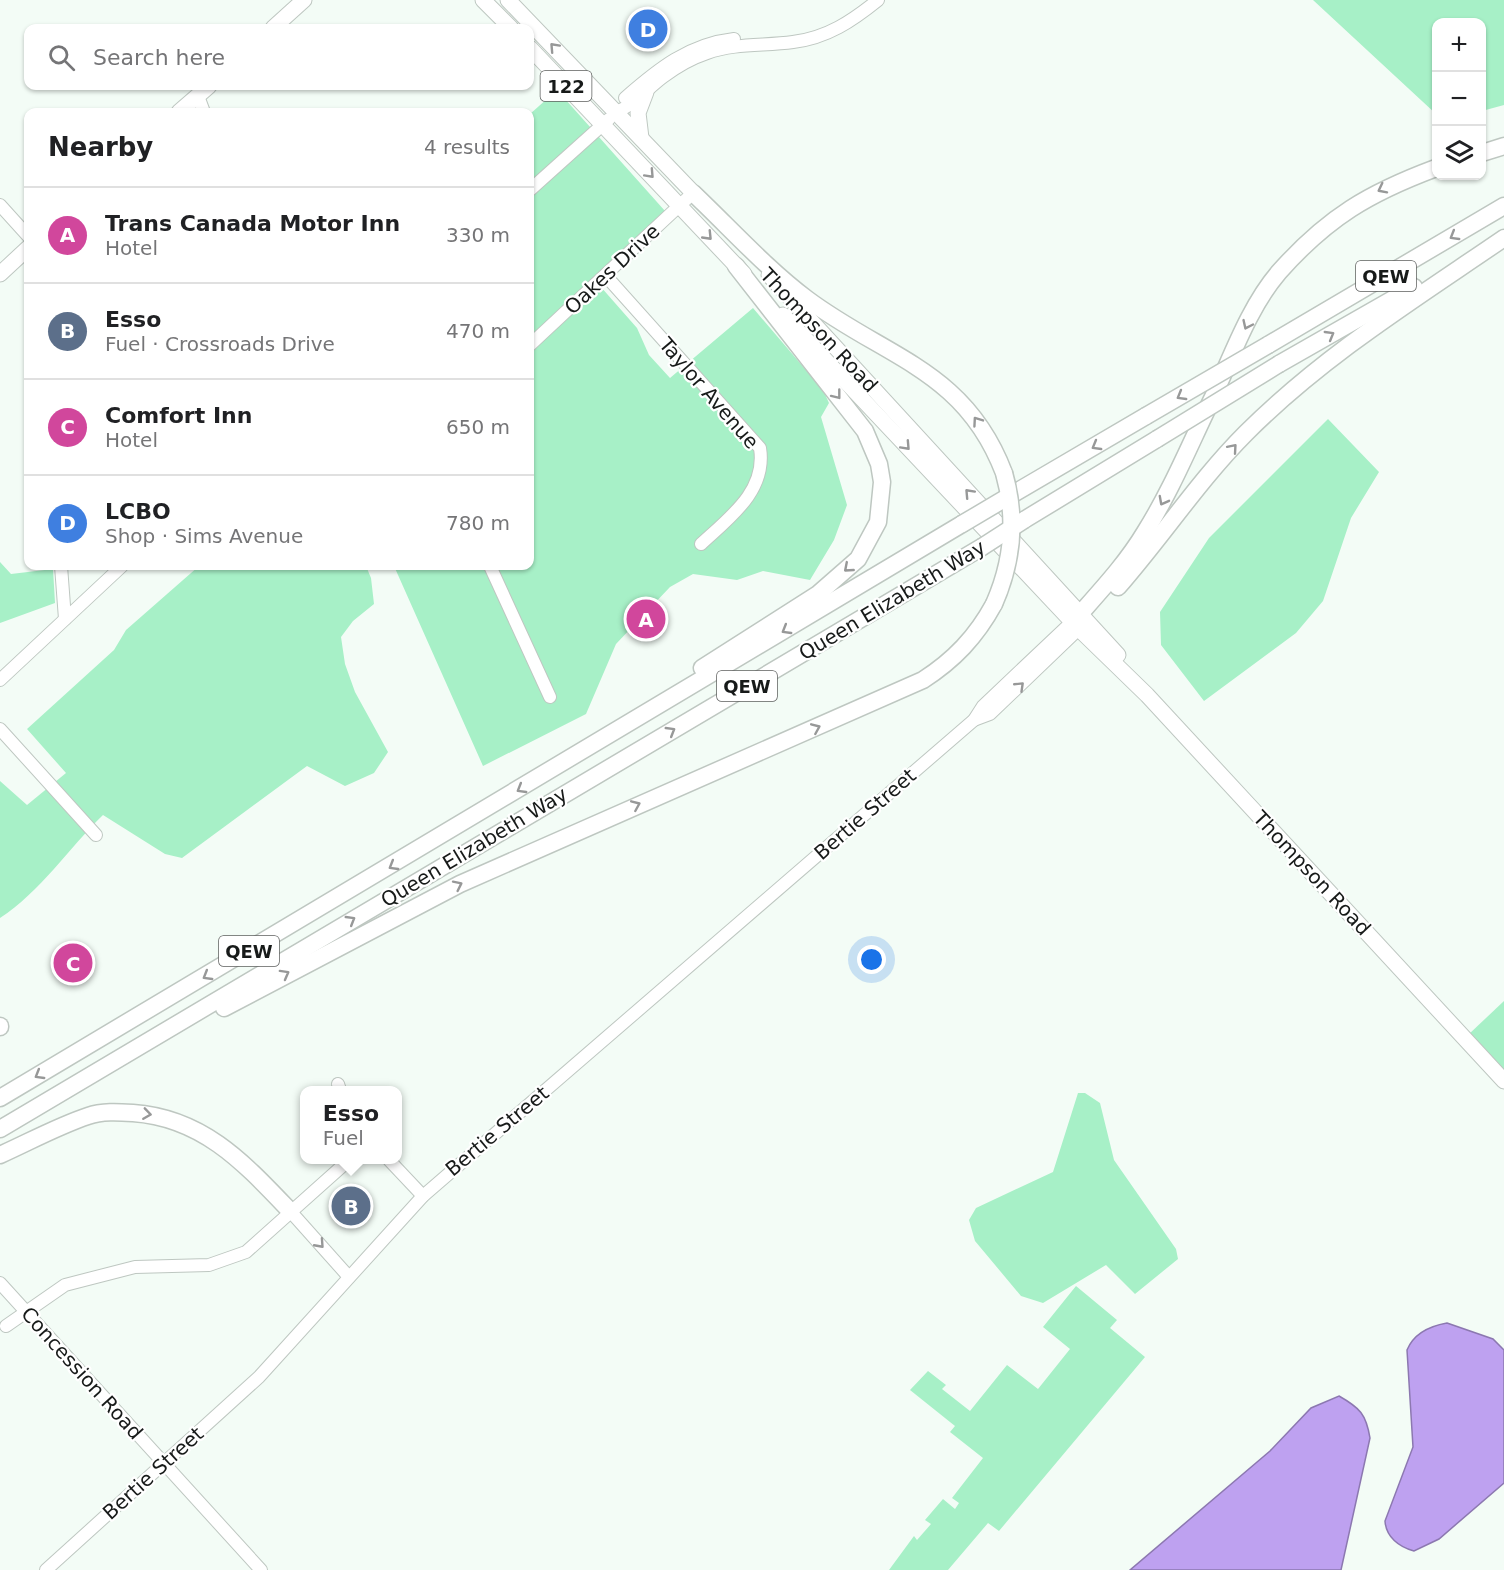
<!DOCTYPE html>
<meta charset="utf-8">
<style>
:root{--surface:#fff;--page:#f6f6f6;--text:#202124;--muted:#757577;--line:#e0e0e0;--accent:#b45309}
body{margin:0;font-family:"DejaVu Sans",sans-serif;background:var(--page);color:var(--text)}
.controls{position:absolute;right:18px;top:18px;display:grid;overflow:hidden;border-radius:12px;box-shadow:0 2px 4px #0004}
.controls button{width:54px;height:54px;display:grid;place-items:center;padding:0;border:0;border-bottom:2px solid var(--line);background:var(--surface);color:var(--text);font:30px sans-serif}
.you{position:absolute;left:872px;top:960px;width:21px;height:21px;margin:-15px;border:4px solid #fff;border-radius:50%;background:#1a73e8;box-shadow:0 0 0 9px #1a73e833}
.badge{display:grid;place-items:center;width:39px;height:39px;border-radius:50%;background:var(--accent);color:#fff;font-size:20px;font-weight:700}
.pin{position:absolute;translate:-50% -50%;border:3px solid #fff;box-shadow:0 2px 6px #0006}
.popup{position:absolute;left:300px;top:1086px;width:102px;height:78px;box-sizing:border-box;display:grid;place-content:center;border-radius:12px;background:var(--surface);filter:drop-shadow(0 2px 4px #0005);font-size:20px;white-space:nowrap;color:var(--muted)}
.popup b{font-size:22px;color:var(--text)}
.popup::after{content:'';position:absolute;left:50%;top:100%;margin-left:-12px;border:12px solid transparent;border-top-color:var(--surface)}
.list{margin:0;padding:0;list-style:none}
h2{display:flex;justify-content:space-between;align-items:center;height:78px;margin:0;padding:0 24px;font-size:26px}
h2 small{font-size:20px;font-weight:400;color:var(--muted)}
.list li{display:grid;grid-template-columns:39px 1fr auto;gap:18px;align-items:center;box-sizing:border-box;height:96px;padding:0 24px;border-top:2px solid var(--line)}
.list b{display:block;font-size:22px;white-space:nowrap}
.list p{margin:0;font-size:20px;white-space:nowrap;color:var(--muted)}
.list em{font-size:20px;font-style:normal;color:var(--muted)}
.icon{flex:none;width:33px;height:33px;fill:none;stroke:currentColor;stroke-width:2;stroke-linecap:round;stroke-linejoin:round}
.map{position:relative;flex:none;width:1504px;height:1570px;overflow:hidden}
.search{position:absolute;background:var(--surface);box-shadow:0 2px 4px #0004;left:24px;top:24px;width:510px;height:66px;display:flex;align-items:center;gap:15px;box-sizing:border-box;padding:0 21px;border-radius:12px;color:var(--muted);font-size:22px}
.panel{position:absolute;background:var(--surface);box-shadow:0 2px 4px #0004;left:24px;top:108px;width:510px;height:462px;border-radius:12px}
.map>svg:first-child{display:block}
.green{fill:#a7f0c7}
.water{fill:#bea1f0;stroke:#8c78b0;stroke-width:1.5}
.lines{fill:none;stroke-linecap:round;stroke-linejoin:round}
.minor-casing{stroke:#bec7c1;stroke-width:14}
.major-casing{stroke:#bec7c1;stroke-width:17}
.highway-casing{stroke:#bec7c1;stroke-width:19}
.minor{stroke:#fff;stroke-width:12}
.major{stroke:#fff;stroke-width:15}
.highway{stroke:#fff;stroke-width:16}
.highway-bridge-casing{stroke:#bec7c1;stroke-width:19;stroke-linecap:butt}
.highway-bridge{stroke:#fff;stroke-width:16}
.oneway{stroke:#979898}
.labels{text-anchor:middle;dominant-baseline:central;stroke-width:4.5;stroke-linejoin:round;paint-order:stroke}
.shield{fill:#fff;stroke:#5d5f5e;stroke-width:1.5}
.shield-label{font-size:18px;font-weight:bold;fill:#171a19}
.street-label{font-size:20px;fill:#171a19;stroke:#fff}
</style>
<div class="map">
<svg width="1504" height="1570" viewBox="0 0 1504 1570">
<rect width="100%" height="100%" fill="#f3fcf6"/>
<!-- green -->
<g class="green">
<path d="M1313,0H1504V105L1482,111V22H1436V114Z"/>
<path d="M557,90L665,211L593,278L637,328L649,355L670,378L753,308L823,390L829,403L821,417L847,505L834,540L810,580L763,571L737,580L693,574L670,587L616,644L586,714L483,766L394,566H530V114Z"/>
<path d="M1328,419L1379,472L1351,518L1323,601L1296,633L1204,701L1161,645L1160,612L1209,538Z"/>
<path d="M0,562L11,574L53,569L55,603L0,623Z"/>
<path d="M199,566H366L371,578L374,604L353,621L341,637L345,664L355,692L388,752L374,773L345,786L307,766L182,858L165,854L103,815C69,848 40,892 0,918V781L27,805L66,773L27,729L114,650L126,630Z"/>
<path d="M1504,1001V1073L1468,1035Z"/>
<path d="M1078,1093H1085L1100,1103L1114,1160L1176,1249L1178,1259L1135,1294L1106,1265L1043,1303L1021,1296L975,1241L969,1220L976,1208L1053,1172Z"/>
<path d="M1076,1286L1117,1320L1110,1328L1145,1357L999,1531L988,1523L948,1570H889L914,1536L917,1540L931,1524L925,1520L943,1499L955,1509L959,1503L952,1498L983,1458L950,1432L955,1426L910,1390L928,1371L946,1385L942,1389L970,1411L1007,1365L1038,1389L1070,1349L1043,1327Z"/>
</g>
<!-- water -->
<g class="water">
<path d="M1447,1323L1493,1339L1504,1350V1483L1439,1539L1414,1551C1399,1547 1386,1537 1385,1521L1413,1447L1407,1350C1414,1333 1430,1326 1447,1323Z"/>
<path d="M1339,1396C1360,1408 1366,1414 1370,1438L1341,1570H1130L1270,1451L1311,1408Z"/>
</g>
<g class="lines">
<defs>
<g id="minor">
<path d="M198,96L204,112"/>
<path d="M625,98C658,69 689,44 734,39"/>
<path d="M616,112C634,105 647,89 663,77C676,67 692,58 707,53C735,43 764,46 793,42C827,38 852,21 878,0"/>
<path d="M530,190L609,119"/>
<path d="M0,205L28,236"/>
<path d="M606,276L760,448C767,491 729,518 701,544"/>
<path d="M530,345L693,193"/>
<path d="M61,566L65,619"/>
<path d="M490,566L550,697"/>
<path d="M0,680L122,566"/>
<path d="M974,720L990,714L1085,623"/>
<path d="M0,729L96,835"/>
<path d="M338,1084L340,1090"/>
<path d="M389,1160L423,1196"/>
<path d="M291,1212L349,1277"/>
<path d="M0,1283L261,1570"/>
<path d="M6,1326L65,1285L135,1267L209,1265L246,1252L349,1160"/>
<path d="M46,1570L259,1377L423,1196L974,720L983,706L1077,617"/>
</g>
<g id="major">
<path d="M483,0L511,28"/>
<path d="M508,0L702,202"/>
<path d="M273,28L304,0"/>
<path d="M530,48L744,274"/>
<path d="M179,112L209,86"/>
<path d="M641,138L638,113L646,92"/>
<path d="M0,274L28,248"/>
<path d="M769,275L1118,655"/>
<path d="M783,315L1079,629L1147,695L1504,1081"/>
</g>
<g id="highway">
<path d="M1482,153L1504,146"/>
<path d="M693,193C730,228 766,268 807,299C886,358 965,370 1004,473"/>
<path d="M1268,345L1504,206"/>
<path d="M1279,364L1414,287"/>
<path d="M1006,498L1146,416"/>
<path d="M1024,520L1157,439"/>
<path d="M1118,587C1162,537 1199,480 1246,433C1323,356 1415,299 1504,238"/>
<path d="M1080,614C1103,588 1127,562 1145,532C1172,489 1191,442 1213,397C1232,356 1249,307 1279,272C1328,217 1369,193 1436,168"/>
<path d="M702,668L818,594L858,559L878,522L882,482L879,464L865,431L736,266"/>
<path d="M224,1008L460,884L923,680C954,660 976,637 994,604"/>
<path d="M0,1026V1027"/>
<path d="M0,1098L962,524"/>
<path d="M0,1129L982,547"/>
<path d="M0,1155C29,1142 58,1126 88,1116C102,1111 118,1112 133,1113C204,1118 245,1164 291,1212"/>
</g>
</defs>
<!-- minor casing -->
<use href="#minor" class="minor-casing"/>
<!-- major casing -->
<use href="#major" class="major-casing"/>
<!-- highway casing -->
<use href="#highway" class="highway-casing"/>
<!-- minor -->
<use href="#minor" class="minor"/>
<!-- major -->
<use href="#major" class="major"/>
<!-- highway -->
<use href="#highway" class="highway"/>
<defs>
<g id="highway-bridge">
<path d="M1146,416L1268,345"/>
<path d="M1157,439L1279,364"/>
<path d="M962,524L1006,498"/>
<path d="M982,547L1024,520"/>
<path d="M994,604C1013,561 1017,518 1004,473"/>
</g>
</defs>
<!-- highway-bridge casing -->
<use href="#highway-bridge" class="highway-bridge-casing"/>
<!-- highway-bridge -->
<use href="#highway-bridge" class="highway-bridge"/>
</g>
<!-- one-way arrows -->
<defs><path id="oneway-chevron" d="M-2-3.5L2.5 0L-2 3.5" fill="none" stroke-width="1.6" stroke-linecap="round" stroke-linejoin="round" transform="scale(1.5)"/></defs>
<g class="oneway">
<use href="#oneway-chevron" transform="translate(554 47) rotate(-133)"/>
<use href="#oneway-chevron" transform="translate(650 174) rotate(47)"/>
<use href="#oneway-chevron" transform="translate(1382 189) rotate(153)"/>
<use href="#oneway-chevron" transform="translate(708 236) rotate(46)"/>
<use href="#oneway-chevron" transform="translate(1454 236) rotate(149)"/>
<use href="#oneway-chevron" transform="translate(1247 325) rotate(115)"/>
<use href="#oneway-chevron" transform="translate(1330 335) rotate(-30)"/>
<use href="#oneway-chevron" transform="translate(837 395) rotate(52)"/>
<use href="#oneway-chevron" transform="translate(1181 396) rotate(150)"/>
<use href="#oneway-chevron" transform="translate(977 421) rotate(-125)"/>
<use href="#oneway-chevron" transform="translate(906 446) rotate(47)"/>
<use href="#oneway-chevron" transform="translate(1096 446) rotate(150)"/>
<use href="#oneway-chevron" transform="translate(1233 448) rotate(-49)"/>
<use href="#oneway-chevron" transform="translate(969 493) rotate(-133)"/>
<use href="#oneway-chevron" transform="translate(1163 501) rotate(118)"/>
<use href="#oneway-chevron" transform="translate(848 568) rotate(139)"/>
<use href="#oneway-chevron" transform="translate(786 630) rotate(149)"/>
<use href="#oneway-chevron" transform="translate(1020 686) rotate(-44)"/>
<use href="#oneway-chevron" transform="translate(816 728) rotate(-23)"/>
<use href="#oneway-chevron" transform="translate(671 731) rotate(-31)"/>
<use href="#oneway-chevron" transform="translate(521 789) rotate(149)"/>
<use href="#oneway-chevron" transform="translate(636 805) rotate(-23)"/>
<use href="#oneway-chevron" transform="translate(393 866) rotate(149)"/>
<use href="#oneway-chevron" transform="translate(458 885) rotate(-26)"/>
<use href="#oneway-chevron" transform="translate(351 920) rotate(-31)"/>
<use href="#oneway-chevron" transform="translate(285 974) rotate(-29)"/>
<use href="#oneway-chevron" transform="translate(207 976) rotate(149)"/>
<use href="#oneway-chevron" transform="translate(39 1075) rotate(149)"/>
<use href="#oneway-chevron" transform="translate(147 1114) rotate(8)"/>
<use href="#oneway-chevron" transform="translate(320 1244) rotate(48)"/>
</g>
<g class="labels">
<!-- shield labels -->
<g class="shield">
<rect x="540.5" y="71" width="51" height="30" rx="4.5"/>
<rect x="1356" y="261" width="60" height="30" rx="4.5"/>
<rect x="717" y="671" width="60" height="30" rx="4.5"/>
<rect x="219" y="936" width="60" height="30" rx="4.5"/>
</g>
<g class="shield-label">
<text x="566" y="86">122</text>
<text x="1386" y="276">QEW</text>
<text x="747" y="686">QEW</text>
<text x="249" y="951">QEW</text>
</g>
<!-- street labels -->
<g class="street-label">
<text transform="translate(612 269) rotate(-43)">Oakes Drive</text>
<text transform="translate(819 330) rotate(47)">Thompson Road</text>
<text transform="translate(709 393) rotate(49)">Taylor Avenue</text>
<text transform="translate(892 600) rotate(-31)">Queen Elizabeth Way</text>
<text transform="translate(865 814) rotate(-41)">Bertie Street</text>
<text transform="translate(474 847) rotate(-31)">Queen Elizabeth Way</text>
<text transform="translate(1312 873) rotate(47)">Thompson Road</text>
<text transform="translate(497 1131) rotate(-40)">Bertie Street</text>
<text transform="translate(82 1373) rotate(48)">Concession Road</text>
<text transform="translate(153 1473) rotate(-42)">Bertie Street</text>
</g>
</g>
</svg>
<div class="controls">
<button>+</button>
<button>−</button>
<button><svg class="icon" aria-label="layers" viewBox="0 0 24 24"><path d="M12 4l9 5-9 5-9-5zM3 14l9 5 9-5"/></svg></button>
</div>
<div class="you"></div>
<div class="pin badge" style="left:646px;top:619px;background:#d1479c">A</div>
<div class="pin badge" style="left:351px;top:1206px;background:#5c6f8a">B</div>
<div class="popup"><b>Esso</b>Fuel</div>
<div class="pin badge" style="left:73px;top:963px;background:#d1479c">C</div>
<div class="pin badge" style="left:648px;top:29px;background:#3f7fe0">D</div>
<div class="search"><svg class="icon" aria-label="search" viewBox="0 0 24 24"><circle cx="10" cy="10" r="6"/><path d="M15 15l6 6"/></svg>Search here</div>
<section class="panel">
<h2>Nearby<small>4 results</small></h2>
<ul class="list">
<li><span class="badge" style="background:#d1479c">A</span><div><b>Trans Canada Motor Inn</b><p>Hotel</p></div><em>330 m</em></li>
<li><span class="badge" style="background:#5c6f8a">B</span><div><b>Esso</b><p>Fuel · Crossroads Drive</p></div><em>470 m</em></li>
<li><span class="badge" style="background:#d1479c">C</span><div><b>Comfort Inn</b><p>Hotel</p></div><em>650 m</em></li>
<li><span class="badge" style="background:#3f7fe0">D</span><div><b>LCBO</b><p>Shop · Sims Avenue</p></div><em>780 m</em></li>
</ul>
</section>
</div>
